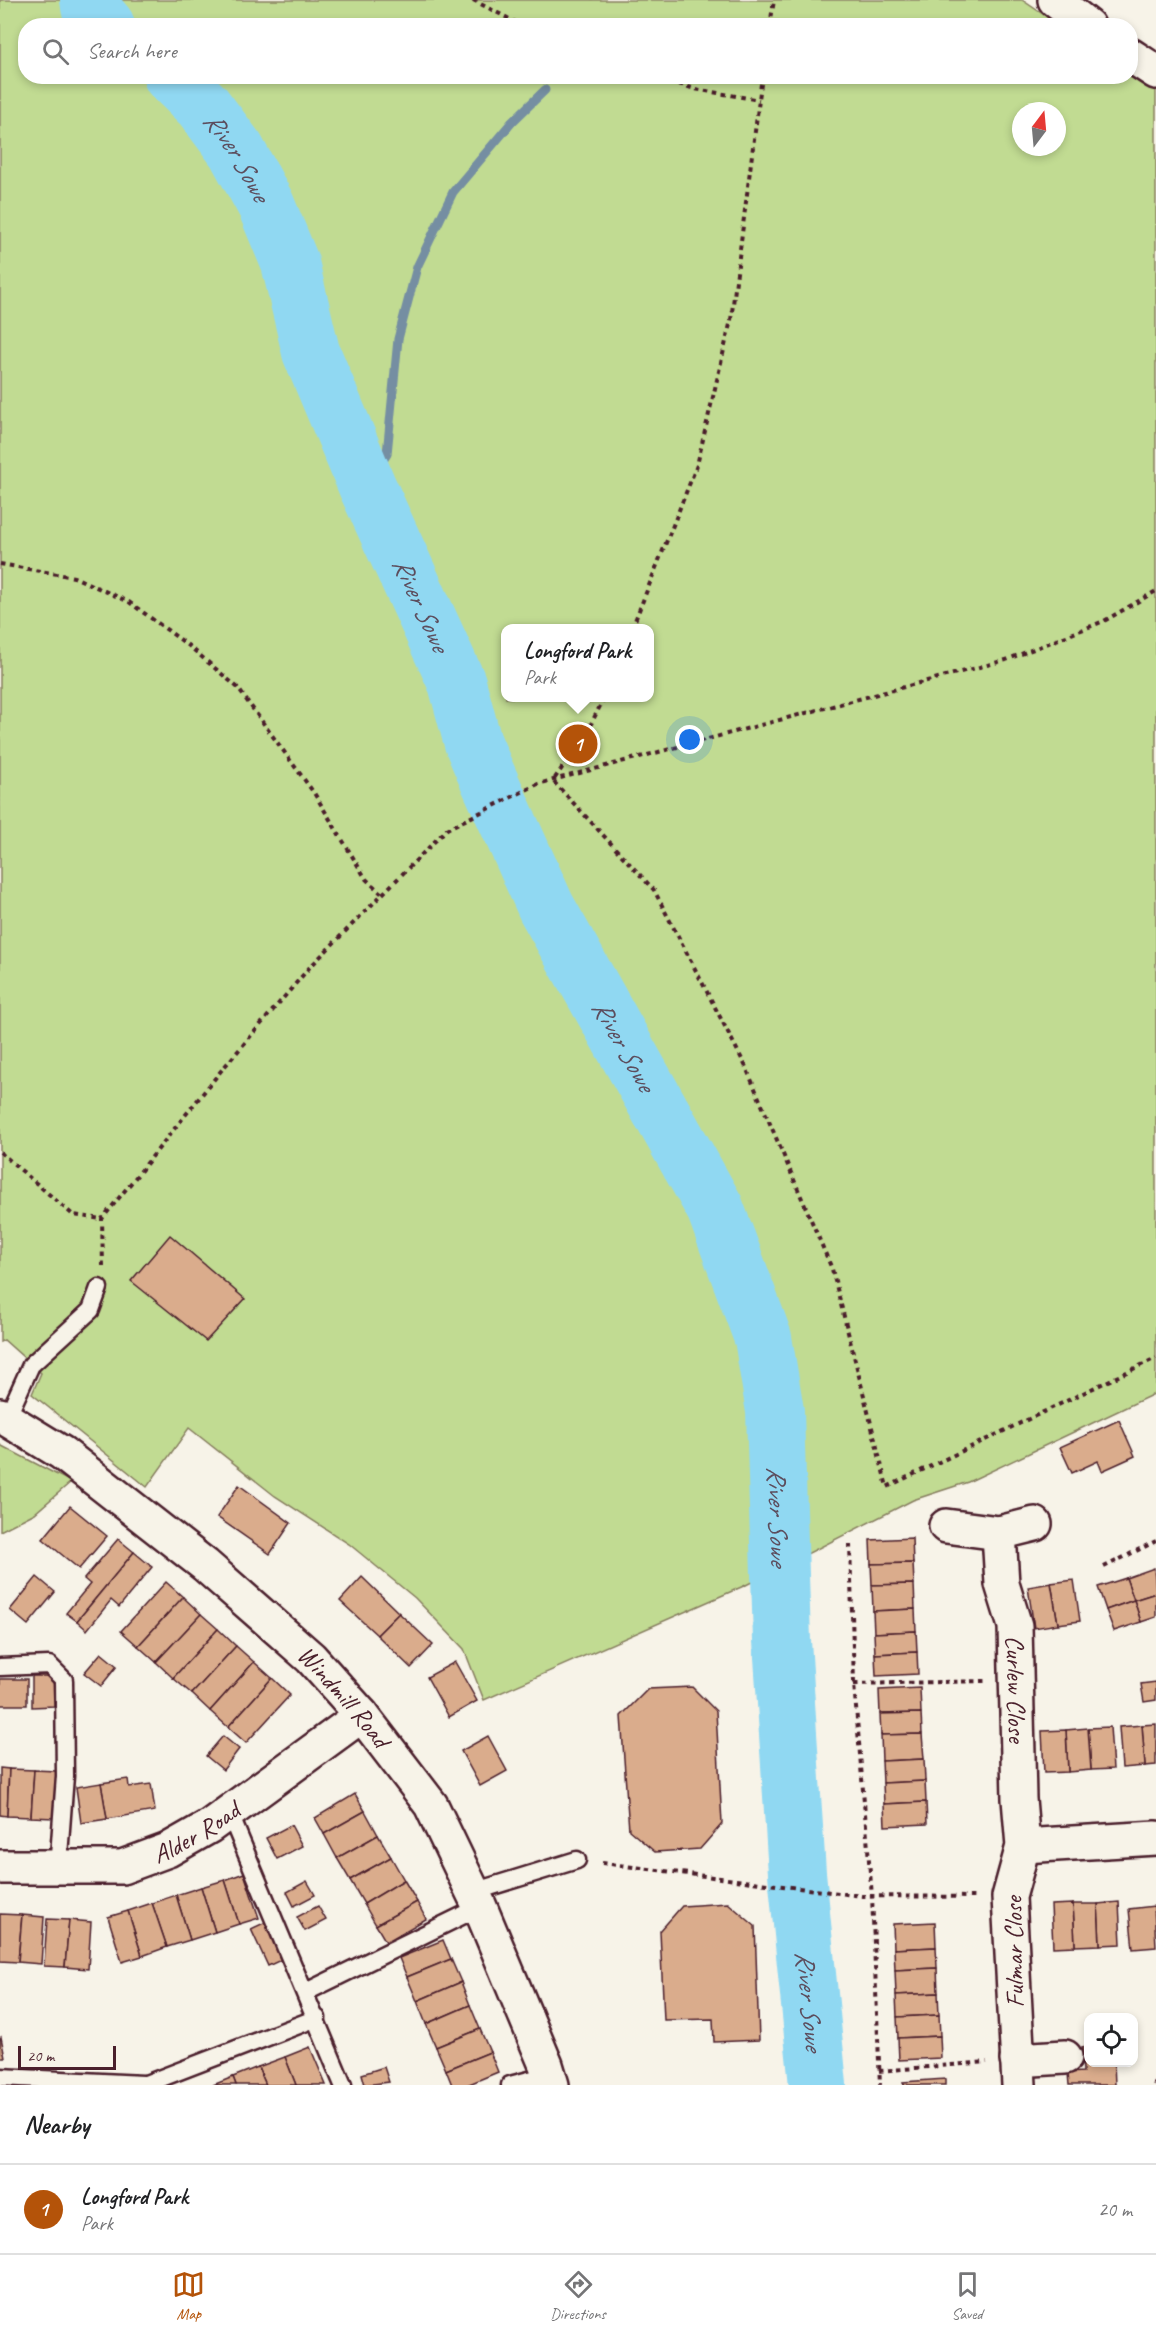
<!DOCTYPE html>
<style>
:root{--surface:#fff;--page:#f6f6f6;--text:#202124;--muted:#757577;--line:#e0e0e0;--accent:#b45309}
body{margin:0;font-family:Caveat,sans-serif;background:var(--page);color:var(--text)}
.controls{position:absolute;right:18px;bottom:18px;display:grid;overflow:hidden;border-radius:12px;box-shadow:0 3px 9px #0003}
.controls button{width:54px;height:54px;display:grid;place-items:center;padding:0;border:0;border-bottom:2px solid var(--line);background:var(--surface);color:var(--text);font:30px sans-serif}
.compass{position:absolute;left:1012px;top:102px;width:54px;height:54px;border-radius:50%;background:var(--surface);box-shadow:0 3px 9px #0003;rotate:16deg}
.scale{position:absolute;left:18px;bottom:15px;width:98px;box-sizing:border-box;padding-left:6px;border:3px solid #4a1f2b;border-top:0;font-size:16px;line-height:21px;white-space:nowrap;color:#4a1f2b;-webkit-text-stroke:4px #f7f3e8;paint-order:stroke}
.you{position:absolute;left:690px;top:740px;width:21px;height:21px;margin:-15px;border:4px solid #fff;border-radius:50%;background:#1a73e8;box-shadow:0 0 0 9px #1a73e833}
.badge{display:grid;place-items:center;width:39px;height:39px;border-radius:50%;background:var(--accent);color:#fff;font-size:20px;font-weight:700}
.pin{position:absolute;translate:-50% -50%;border:3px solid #fff;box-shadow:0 2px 6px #0006}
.popup{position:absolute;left:501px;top:624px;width:153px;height:78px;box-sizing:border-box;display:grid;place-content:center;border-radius:12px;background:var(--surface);filter:drop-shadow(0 2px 4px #0005);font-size:20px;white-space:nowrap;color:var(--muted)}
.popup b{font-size:22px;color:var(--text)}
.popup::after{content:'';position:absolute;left:50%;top:100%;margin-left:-12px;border:12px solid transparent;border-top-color:var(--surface)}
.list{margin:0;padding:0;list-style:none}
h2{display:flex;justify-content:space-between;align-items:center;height:78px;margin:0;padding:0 24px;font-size:26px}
h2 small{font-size:20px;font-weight:400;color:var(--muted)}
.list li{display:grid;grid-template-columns:39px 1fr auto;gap:18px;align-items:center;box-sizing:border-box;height:90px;padding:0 24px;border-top:2px solid var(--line)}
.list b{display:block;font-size:22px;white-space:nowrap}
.list p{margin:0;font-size:20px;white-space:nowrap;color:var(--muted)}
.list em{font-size:20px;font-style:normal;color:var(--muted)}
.icon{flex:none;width:33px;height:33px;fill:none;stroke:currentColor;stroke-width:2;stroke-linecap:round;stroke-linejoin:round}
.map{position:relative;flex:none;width:1156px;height:2085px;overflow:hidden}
.search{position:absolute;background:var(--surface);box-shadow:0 3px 9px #0003;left:18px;right:18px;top:18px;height:66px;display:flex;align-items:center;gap:15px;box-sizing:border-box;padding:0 21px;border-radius:24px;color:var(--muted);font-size:22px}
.sheet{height:168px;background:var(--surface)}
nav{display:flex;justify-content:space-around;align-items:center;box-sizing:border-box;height:84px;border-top:2px solid var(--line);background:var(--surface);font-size:16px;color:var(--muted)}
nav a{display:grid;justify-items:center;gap:3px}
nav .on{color:var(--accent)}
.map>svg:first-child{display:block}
.green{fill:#c1db92;stroke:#867d5e;stroke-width:1.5;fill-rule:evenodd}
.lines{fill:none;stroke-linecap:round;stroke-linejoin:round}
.stream{stroke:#748ea2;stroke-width:9}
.river{stroke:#90d8f2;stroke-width:58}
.building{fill:#daac8c;stroke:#4a1f2b;stroke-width:1.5}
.service-casing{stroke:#4a1f2b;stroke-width:21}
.minor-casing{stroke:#4a1f2b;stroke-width:38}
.tertiary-casing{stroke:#4a1f2b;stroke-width:38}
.path{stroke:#4a1f2b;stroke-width:4;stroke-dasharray:4.5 4.5;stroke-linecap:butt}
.service{stroke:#f7f3e8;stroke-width:16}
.minor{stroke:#f7f3e8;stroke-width:33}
.tertiary{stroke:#f7f3e8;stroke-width:33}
.labels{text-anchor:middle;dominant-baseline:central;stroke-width:6;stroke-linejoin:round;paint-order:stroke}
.street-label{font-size:26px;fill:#4a1f2b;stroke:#f7f3e8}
.water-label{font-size:27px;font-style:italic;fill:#5c4d5d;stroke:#f7f3e8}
</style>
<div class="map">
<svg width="1156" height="2085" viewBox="0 0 1156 2085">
<rect width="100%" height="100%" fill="#f7f3e8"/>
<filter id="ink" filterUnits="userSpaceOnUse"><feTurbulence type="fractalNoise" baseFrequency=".0167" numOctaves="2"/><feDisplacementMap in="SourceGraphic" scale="12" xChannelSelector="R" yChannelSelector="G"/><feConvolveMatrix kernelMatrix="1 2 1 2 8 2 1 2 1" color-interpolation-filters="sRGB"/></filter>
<g filter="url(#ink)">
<!-- green -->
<g class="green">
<path d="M0,0H1022L1059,25L26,26V76H1130L1131,74L1156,91V1393L968,1482L913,1500L746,1585L484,1700L464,1649L415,1598L349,1544L275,1496L189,1428L147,1487L32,1394L41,1373L4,1340L0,1342ZM1021,111H1057V147H1021ZM506,628H650V698H506Z"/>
<path d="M0,1445L71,1482L35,1513L0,1531Z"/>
</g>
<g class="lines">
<!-- stream -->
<path class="stream" d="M367,486L387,454L398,339L417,267L453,192L512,122L545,90"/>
<!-- river -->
<g class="river">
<path d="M89,0L90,7L106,26"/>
<path id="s1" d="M172,76L203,106L236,150L266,205L290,263L311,352L367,486L457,683L473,743L484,769L546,907L715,1208L763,1338L775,1411L782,1641L797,1873L818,2085"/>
</g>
</g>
<!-- building -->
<g class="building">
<path d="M170,1235L245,1299L206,1341L131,1281Z"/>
<path d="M1119,1420L1135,1456L1102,1471L1098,1461L1072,1473L1060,1447Z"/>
<path d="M239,1485L291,1523L270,1554L217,1517Z"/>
<path d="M70,1506L107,1536L79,1569L43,1539Z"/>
<path d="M912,1538L913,1563L871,1564L870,1540Z"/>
<path d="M118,1539L134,1552L77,1621L66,1613L90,1584L84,1579Z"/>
<path d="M134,1552L152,1567L119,1607L111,1600L87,1630L77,1621Z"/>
<path d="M913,1563L914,1584L872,1585L871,1564Z"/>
<path d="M1154,1568L1156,1593L1134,1600L1126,1578Z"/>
<path d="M37,1577L55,1592L28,1625L10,1610Z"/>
<path d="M362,1577L399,1613L377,1635L340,1601Z"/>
<path d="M1126,1578L1134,1600L1106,1610L1098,1587Z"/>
<path d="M1074,1580L1080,1621L1058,1624L1051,1583Z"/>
<path d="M166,1582L183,1597L138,1646L121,1631Z"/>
<path d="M1051,1583L1058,1624L1034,1628L1028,1587Z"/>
<path d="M914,1584L915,1609L873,1611L872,1585Z"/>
<path d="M1156,1593V1617L1141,1622L1134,1600Z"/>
<path d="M183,1597L201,1614L156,1662L138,1646Z"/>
<path d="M1134,1600L1141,1622L1114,1631L1106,1610Z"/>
<path d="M915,1609L916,1631L874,1633L873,1611Z"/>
<path d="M399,1613L433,1645L411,1668L377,1635Z"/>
<path d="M201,1614L218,1629L173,1678L156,1662Z"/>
<path d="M218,1629L236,1646L192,1694L173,1678Z"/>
<path d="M916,1631L917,1652L875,1654L874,1633Z"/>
<path d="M236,1646L254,1662L210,1711L192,1694Z"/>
<path d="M917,1652L918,1674L876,1676L875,1654Z"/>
<path d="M101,1653L117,1666L101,1686L84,1673Z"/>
<path d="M254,1662L272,1678L228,1727L210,1711Z"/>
<path d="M455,1662L477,1701L449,1717L427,1677Z"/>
<path d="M32,1676H53L54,1706L32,1707Z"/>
<path d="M272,1678L290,1695L246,1743L228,1727Z"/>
<rect x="0" y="1679" width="27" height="26"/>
<path d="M1156,1682V1700L1144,1702L1141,1684Z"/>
<path d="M692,1687L716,1711L722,1824L700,1849L655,1852L629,1830L621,1716L648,1689Z"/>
<path d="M920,1688L921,1713L880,1714L879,1690Z"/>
<path d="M921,1713L922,1734L881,1735L880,1714Z"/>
<path d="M1156,1724V1765L1145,1766L1142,1725Z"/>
<path d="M1142,1725L1145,1766L1122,1768L1119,1727Z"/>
<path d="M1110,1727L1113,1769L1091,1770L1088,1728Z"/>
<path d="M1088,1728L1091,1770L1068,1772L1066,1730Z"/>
<path d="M1066,1730L1068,1772L1044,1773L1042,1731Z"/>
<path d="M922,1734L924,1759L882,1761L881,1735Z"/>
<path d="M223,1736L239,1749L223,1770L206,1756Z"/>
<path d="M488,1736L507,1771L480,1786L461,1751Z"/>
<path d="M924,1759L925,1781L883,1783L882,1761Z"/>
<path d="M0,1768L9,1769L7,1816L0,1815Z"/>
<path d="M9,1769L34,1770L31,1817L7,1816Z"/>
<path d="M34,1770L56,1771L54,1818L31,1817Z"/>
<path d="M128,1779L129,1787L151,1784L155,1811L107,1819L101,1783Z"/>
<path d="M925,1781L926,1802L884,1804L883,1783Z"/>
<path d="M101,1783L107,1819L81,1823L76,1787Z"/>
<path d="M355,1794L365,1811L324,1834L315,1818Z"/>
<path d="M926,1802L927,1824L885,1826L884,1804Z"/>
<path d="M365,1811L378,1835L337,1858L324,1834Z"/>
<path d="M291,1825L302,1846L277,1859L266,1838Z"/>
<path d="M378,1835L391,1857L350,1880L337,1858Z"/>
<path d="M391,1857L404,1880L364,1904L350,1880Z"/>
<path d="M244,1873L259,1918L239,1924L225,1880Z"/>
<path d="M225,1880L239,1924L215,1932L201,1887Z"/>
<path d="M404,1880L417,1902L376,1925L364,1904Z"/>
<path d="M307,1881L315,1895L294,1906L287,1892Z"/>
<path d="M201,1887L215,1932L190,1940L176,1895Z"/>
<path d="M176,1895L190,1940L167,1947L152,1903Z"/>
<path d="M417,1902L426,1919L386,1942L376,1925Z"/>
<path d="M1119,1902L1121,1944L1100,1945L1098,1904Z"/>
<path d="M152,1903L167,1947L142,1956L128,1911Z"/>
<path d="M728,1903L755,1926L759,2040L714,2042L713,2019L664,2020L660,1931L682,1906Z"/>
<path d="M1073,1904H1098L1100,1945L1075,1946Z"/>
<path d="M1073,1904L1075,1946L1053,1947L1051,1905Z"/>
<path d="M318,1906L326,1920L305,1931L297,1917Z"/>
<path d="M1154,1906L1156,1947L1133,1949L1129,1909Z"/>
<path d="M128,1911L142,1956L122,1962L108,1917Z"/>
<path d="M0,1914L22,1915L18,1962L0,1961Z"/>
<path d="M22,1915L44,1917L41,1964L18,1962Z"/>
<path d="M47,1919L69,1920L65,1967L44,1966Z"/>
<path d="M69,1920L91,1922L88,1969L65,1967Z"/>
<path d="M266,1922L283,1959L268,1966L251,1929Z"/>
<path d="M935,1922L936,1947L894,1949L893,1924Z"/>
<path d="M443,1940L451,1959L407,1977L399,1958Z"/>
<path d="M936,1947L937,1968L895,1970L894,1949Z"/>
<path d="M451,1959L461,1982L417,2001L407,1977Z"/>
<path d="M937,1968L938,1993L896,1995L895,1970Z"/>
<path d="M461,1982L470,2005L426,2024L417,2001Z"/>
<path d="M938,1993L939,2015L897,2017L896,1995Z"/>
<path d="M470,2005L480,2029L436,2047L426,2024Z"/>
<path d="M939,2015L940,2036L898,2038L897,2017Z"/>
<path d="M480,2029L490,2052L446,2070L436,2047Z"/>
<path d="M940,2036L941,2058L899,2060L898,2038Z"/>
<path d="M1,2037L5,2058H0V2038Z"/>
<path d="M1088,2046V2062H1114L1115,2085H1069L1068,2073L1083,2072L1082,2047Z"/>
<path d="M310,2047L326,2085H296L285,2057Z"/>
<path d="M490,2052L498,2072L467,2085H452L446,2070Z"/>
<path d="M285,2057L296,2085H266L258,2067Z"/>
<path d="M258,2067L266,2085H236L233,2077Z"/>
<path d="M384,2067L389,2082L365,2085L362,2074Z"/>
<path d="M233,2077L236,2085H213Z"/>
<path d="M945,2079V2085H904L903,2082Z"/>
</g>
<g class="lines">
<defs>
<g id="service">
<path d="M7,1418L31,1365L91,1310L99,1288"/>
<path d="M0,1667L49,1665L64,1680L65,1776L58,1869"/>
<path d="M229,1812L343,2085"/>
<path d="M473,1892L577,1860"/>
<path d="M306,1992L480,1907"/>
<path d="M0,2077L143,2084"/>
<path d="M143,2085L317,2018"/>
<path d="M510,2085L549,2075"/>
</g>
<g id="minor">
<path d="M1055,0L1088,26"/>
<path d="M1130,55L1156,72"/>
<path d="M946,1526L999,1533L1035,1524"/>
<path id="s2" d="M999,1533L1002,1584L1015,1626L1019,1799L1023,1846L1009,1897L1019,2085"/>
<path d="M1023,1846L1156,1838"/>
<path id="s3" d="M0,1867H122L168,1850L210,1826L362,1715"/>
<path d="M1017,2060L1065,2057"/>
</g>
<g id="tertiary">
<path id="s4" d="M0,1415L62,1453L205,1565L311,1658L362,1715L431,1805L480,1907L546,2065L552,2085"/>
</g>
</defs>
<!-- service casing -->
<use href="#service" class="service-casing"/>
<!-- minor casing -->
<use href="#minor" class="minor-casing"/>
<!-- tertiary casing -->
<use href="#tertiary" class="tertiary-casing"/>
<!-- path -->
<g class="path">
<path d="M473,0L523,26"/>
<path d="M770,26L774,0"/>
<path d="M653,76L695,89L759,100"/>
<path d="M0,564L74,577L129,602L189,646L237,687L314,793L366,879L381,893"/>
<path d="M632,628L697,465L731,320L762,76"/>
<path d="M604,698L588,730L553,781L654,890L745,1065L832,1269L887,1487L1156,1358"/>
<path d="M0,1152L73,1215L102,1219"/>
<path d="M103,1266L102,1219L220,1072L309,968L447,829L538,784L1006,660L1104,621L1156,591"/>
<path d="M850,1544L854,1684L872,1896L880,2085"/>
<path d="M1104,1567L1156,1541"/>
<path d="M854,1684L985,1681"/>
<path d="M602,1863L862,1896L976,1897"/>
<path d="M879,2071L987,2062"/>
<path d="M1154,2085L1156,2083"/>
</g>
<!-- service -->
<use href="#service" class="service"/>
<!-- minor -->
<use href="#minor" class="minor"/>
<!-- tertiary -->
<use href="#tertiary" class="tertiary"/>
</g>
</g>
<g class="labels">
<!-- street labels -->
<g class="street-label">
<text stroke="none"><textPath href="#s2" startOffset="158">Curlew Close</textPath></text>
<text stroke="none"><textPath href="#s4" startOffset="446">Windmill Road</textPath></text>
<text stroke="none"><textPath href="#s3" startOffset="204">Alder Road</textPath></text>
<text transform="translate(1014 1952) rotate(-91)">Fulmar Close</text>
</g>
<!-- water labels -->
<g class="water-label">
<text stroke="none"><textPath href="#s1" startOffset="104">River Sowe</textPath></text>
<text stroke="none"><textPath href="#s1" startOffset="590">River Sowe</textPath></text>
<text stroke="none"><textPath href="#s1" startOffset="1077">River Sowe</textPath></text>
<text stroke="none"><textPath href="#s1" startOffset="1581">River Sowe</textPath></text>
<text stroke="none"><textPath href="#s1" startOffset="2067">River Sowe</textPath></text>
</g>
</g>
</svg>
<div class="controls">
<button><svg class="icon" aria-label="locate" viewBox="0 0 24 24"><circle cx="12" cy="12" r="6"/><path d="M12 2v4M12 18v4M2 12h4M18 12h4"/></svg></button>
</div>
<svg class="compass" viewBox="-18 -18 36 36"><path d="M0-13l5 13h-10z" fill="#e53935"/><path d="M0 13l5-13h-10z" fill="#757577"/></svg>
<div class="scale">20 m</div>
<div class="you"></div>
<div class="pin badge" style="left:578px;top:744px">1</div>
<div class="popup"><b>Longford Park</b>Park</div>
<div class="search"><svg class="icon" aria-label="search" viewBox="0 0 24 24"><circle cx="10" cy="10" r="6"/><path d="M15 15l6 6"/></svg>Search here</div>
</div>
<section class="sheet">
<h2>Nearby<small></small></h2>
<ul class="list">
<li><span class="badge">1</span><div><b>Longford Park</b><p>Park</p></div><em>20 m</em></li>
</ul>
</section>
<nav>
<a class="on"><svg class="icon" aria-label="map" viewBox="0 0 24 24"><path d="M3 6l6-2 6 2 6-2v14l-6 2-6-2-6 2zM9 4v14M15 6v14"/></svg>Map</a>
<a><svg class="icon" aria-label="directions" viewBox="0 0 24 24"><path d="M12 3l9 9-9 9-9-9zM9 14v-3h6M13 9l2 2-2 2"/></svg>Directions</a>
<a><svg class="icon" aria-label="saved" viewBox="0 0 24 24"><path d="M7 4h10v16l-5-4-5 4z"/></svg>Saved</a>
</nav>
